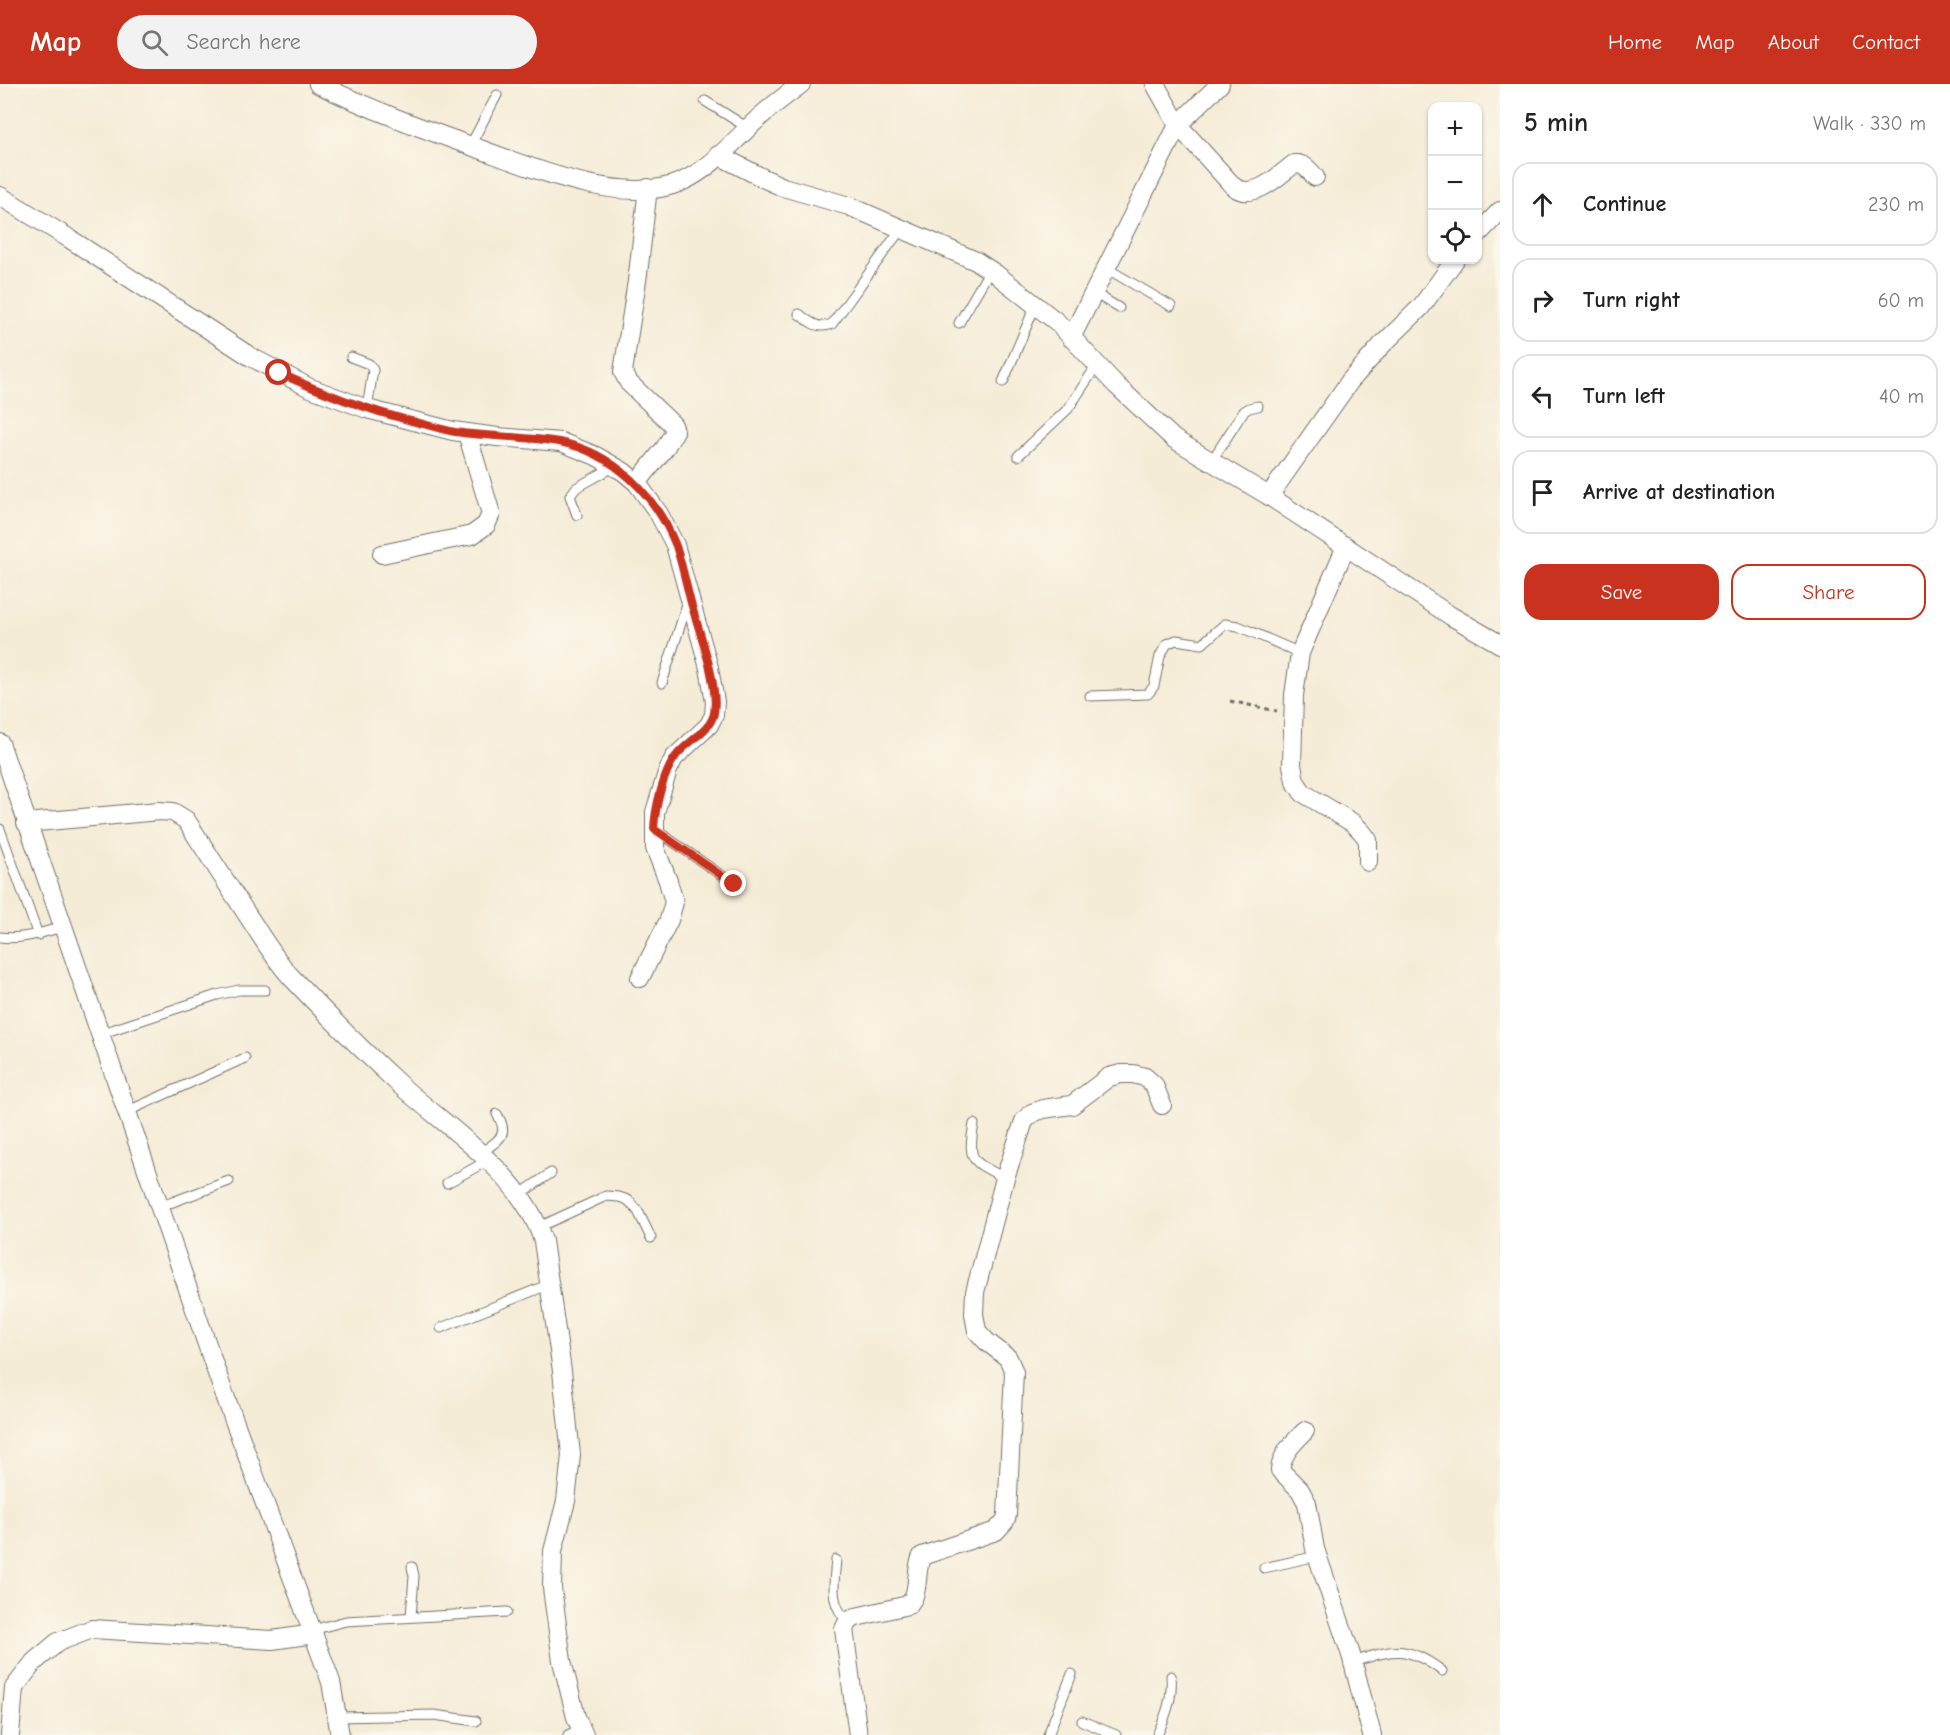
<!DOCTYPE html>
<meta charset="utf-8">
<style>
:root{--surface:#fff;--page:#f2f2f2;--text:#222;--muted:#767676;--line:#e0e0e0;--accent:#c8321e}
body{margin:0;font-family:"Comic Neue",sans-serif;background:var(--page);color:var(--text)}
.controls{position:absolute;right:18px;top:18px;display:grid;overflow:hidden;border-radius:12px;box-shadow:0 2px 4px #0004}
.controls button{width:54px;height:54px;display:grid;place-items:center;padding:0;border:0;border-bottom:2px solid var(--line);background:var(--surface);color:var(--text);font:30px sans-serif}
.stop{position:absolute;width:18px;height:18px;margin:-14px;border:4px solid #c8321e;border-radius:50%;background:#fff}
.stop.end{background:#c8321e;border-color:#fff;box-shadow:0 2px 6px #0008}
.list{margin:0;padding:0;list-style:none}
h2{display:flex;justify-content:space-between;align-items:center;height:78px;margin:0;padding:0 24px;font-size:26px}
h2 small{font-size:20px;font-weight:400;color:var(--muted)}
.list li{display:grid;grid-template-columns:39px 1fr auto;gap:18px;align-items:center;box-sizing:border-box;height:84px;margin:0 12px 12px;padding:0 12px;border:2px solid var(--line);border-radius:18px}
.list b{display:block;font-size:22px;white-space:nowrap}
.list em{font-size:20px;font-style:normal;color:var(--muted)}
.actions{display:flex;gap:12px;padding:18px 24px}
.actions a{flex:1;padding:14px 0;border:2px solid var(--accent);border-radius:18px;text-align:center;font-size:21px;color:var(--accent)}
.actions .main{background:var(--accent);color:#fff}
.icon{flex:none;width:33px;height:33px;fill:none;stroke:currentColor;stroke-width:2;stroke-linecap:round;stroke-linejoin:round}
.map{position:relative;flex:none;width:1500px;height:1651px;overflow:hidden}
header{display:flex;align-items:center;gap:36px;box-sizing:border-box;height:84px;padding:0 30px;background:var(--accent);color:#fff}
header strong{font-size:28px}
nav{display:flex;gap:33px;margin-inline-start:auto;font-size:21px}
.search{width:420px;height:54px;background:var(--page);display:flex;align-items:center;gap:15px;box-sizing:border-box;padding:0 21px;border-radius:33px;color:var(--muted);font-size:22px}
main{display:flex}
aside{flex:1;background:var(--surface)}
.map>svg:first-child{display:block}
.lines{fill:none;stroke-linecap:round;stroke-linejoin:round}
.service-casing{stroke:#726f67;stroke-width:11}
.minor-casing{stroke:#726f67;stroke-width:20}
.path{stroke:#726f67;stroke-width:3;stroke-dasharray:4.5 4.5;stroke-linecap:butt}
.service{stroke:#fff;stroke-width:9}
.minor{stroke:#fff;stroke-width:18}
.route{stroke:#c8321e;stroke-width:8}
</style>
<header>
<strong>Map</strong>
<div class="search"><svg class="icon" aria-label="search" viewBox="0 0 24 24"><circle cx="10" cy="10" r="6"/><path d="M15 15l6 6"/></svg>Search here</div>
<nav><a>Home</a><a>Map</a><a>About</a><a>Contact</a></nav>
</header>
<main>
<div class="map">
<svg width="1500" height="1651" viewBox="0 0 1500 1651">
<rect width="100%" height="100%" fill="#fbf7ec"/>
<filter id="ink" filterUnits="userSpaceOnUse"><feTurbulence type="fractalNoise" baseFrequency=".0167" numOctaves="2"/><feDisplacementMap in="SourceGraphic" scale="12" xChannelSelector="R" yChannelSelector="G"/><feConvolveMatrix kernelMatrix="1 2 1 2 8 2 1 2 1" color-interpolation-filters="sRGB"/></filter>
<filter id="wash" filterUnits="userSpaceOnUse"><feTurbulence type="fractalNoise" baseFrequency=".008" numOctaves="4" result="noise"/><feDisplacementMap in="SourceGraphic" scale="24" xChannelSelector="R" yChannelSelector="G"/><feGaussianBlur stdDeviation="1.35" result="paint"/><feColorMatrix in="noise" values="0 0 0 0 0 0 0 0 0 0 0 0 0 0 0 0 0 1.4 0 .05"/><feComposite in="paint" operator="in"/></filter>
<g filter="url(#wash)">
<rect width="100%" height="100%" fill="#f5ecd7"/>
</g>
<g filter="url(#ink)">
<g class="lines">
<defs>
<g id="service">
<path d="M705,17L748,44"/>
<path d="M470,62L497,11"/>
<path d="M1106,184L1171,222"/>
<path d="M1094,209L1119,224"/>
<path d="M799,230C810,238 818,246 832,240L901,145"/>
<path d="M959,239L990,186"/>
<path d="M351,273L369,280L373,286L367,325"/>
<path d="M1003,298L1036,220"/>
<path d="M1018,372L1068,325L1097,281"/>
<path d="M1211,378L1243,328L1249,324L1258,322"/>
<path d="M577,431L570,412L576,404L615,382"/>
<path d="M662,599L688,517"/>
<path d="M1090,612L1148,610L1154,602L1160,572L1167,560L1176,556L1202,560L1225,540L1238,542L1300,569"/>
<path d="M0,745L38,851"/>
<path d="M656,746L734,800"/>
<path d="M0,853C22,856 42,849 62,843"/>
<path d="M100,950L217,911L239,906H265"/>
<path d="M126,1028L245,974"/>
<path d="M974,1040C967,1078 972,1077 1005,1094"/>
<path d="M480,1070C497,1056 511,1053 497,1030"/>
<path d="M447,1099L487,1077"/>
<path d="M519,1111L551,1089"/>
<path d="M159,1123L229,1097"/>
<path d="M539,1143L606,1112L619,1113L628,1116L638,1127L651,1154"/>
<path d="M441,1244L550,1200"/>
<path d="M836,1476C834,1499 829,1521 848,1537"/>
<path d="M1264,1484L1317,1472"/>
<path d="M411,1533L414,1492L412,1483"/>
<path d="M312,1546L346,1537L507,1528"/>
<path d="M1353,1578C1393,1565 1406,1560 1442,1587"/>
<path d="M338,1633L434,1631L476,1637"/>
<path d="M1082,1637L1116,1651"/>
<path d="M568,1651L580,1645"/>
<path d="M1048,1651L1072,1590"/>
<path d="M1157,1651C1166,1632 1173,1613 1171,1592"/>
</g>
<g id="minor">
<path d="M318,0C369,25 421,44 474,63C531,83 622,123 681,98C713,84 737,53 762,31C774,20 788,10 801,0"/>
<path d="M1155,0L1178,41L1234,103C1254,117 1278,92 1294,80C1304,79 1309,86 1315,93"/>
<path d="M718,71L765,95L783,103L849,122L976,177L996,190L1057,238L1116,301L1174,355L1269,412L1451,532L1500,560"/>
<path d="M0,112L70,155L251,273L308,303L367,325L453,347L497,353L561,358L596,372L624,388L637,399L659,430L675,461L709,584L715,618L714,631L709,641L674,674L668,686L655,728V764L668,797L674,818L669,836L640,894"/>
<path d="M1478,150L1500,127"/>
<path d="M1071,254L1178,41L1220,0"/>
<path d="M637,399L665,364L675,347L673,341L629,299L623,288L638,190L648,104"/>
<path d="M1269,412L1350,297L1382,261L1421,223L1455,176"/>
<path d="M1346,462L1300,569L1294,611L1292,681L1295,697L1303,709L1353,739L1362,748L1368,756V778"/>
<path d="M382,470L472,451L486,441L491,430L467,349"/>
<path d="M0,659L221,1301L331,1598L340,1651"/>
<path d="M26,739L159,727L173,728L186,736C207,768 227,800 248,832C262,853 275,876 293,895C327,931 363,967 400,1001C449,1045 524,1092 543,1157L562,1287L571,1371L566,1417L553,1467L552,1504L562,1577L576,1633L584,1651"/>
<path d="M1305,1347C1293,1359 1282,1369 1280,1386L1300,1406L1307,1419L1315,1465L1351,1571L1372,1651"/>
<path d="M10,1651L14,1604L34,1578L58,1558L92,1545L272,1556L314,1550"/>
<path d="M858,1651L844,1545L848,1537L856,1533L908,1521C921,1509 914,1487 922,1472L996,1447L1005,1437L1007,1431L1014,1288L1008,1274L986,1257L977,1247L974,1230L975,1208L1005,1094L1024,1037L1032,1029L1043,1025L1072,1021L1109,993L1121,990H1133L1145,993L1154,1001L1162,1021"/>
</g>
</defs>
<!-- service casing -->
<use href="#service" class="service-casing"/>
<!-- minor casing -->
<use href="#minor" class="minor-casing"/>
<!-- path -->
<path class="path" d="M1230,617L1277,627"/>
<!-- service -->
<use href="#service" class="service"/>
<!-- minor -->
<use href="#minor" class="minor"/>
</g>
</g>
<g class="lines" filter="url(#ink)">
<!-- route -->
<path class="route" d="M279,289C322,309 365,325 411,337C425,340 440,345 455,348C489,353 524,352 559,358C613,368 656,411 676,462C682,480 686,500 691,519C699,547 719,601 714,629C711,647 686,658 676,672C663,689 655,724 654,745L734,800"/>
</g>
</svg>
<div class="controls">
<button>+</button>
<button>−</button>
<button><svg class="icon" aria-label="locate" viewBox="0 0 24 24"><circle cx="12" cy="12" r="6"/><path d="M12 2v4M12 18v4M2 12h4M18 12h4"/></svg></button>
</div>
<div class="stop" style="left:279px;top:289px"></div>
<div class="stop end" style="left:734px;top:800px"></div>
</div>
<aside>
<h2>5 min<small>Walk · 330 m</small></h2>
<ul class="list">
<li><svg class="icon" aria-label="ahead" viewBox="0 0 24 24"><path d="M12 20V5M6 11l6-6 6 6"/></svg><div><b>Continue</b></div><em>230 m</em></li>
<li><svg class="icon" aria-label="right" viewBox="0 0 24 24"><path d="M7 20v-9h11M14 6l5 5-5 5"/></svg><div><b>Turn right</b></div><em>60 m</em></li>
<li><svg class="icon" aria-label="left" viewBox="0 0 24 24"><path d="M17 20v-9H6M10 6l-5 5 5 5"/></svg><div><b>Turn left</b></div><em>40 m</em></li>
<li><svg class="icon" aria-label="arrive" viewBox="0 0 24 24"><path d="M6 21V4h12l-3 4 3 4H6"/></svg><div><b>Arrive at destination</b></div></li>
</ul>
<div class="actions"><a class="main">Save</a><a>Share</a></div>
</aside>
</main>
